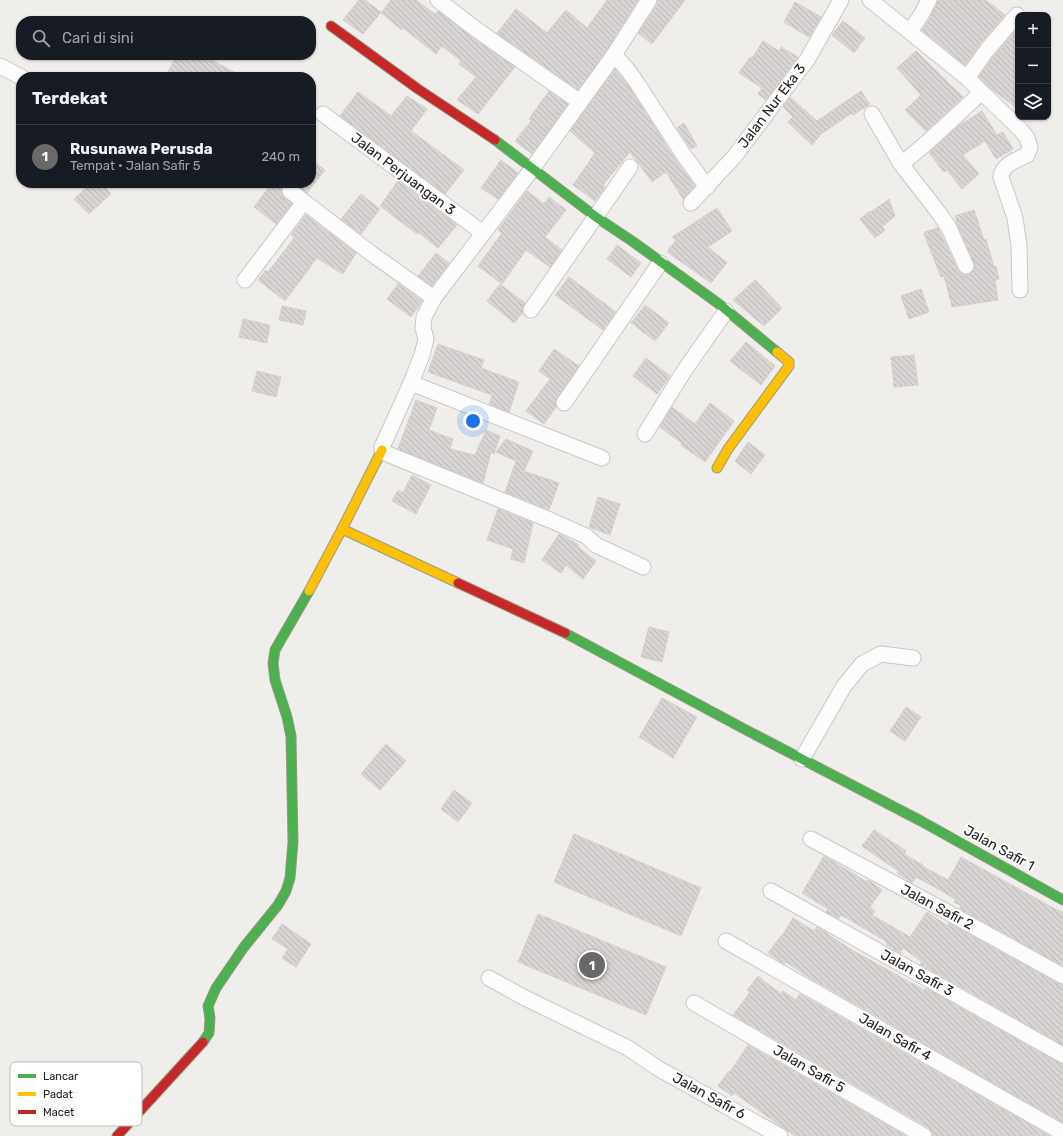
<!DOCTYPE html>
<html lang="id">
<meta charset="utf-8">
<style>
:root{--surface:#171b24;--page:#242831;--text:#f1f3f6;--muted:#9ea1a6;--line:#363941;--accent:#6a6968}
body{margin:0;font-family:Rubik,sans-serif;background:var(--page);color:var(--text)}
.controls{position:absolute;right:12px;top:12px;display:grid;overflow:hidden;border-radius:8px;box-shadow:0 1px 3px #0004}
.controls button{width:36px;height:36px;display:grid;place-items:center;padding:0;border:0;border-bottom:1px solid var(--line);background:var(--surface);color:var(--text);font:20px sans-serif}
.you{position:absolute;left:473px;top:421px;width:14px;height:14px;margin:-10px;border:3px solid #fff;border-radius:50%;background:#1a73e8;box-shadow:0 0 0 6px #1a73e833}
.badge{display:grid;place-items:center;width:26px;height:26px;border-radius:50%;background:var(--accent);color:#fff;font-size:13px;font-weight:700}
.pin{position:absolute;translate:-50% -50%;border:2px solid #fff;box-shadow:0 1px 4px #0006}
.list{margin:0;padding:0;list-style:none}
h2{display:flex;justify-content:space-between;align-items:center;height:52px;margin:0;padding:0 16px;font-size:17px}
h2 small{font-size:13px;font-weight:400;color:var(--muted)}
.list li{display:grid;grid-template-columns:26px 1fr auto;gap:12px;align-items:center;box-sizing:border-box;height:64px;padding:0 16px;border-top:1px solid var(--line)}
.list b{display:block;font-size:15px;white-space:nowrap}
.list p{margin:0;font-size:13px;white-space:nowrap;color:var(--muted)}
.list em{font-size:13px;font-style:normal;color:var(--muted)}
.icon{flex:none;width:22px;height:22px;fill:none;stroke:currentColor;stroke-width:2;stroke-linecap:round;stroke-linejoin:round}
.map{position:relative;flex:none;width:1063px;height:1136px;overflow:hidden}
.search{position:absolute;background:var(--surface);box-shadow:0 1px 3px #0004;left:16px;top:16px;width:300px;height:44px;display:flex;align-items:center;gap:10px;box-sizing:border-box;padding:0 14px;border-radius:16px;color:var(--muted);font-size:15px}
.panel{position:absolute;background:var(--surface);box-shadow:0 1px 3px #0004;left:16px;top:72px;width:300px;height:116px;border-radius:16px}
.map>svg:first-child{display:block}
.building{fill:url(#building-back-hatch);stroke:#d3d0cc}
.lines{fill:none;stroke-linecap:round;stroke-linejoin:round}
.street-casing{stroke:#c9c8c7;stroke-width:17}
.fast-casing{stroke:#999a82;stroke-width:11}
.slow-casing{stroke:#999a82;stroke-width:11}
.jam-casing{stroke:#999a82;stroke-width:11}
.street{stroke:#fdfcfc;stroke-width:15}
.fast{stroke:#4caf50;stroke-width:9}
.slow{stroke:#ffc107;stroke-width:9}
.jam{stroke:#c62828;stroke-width:9}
.labels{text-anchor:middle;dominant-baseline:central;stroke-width:4;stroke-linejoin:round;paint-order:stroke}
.street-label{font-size:14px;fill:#222;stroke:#fff}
.key{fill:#fff;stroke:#bdbdbd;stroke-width:1}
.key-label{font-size:11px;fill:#222}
</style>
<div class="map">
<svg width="1063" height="1136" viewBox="0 0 1063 1136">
<defs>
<pattern id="building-back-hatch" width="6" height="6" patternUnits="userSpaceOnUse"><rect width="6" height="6" fill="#d7d4d2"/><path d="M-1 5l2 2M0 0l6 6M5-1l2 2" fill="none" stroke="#b8b6b4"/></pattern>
</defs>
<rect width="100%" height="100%" fill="#f0eeeb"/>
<!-- building -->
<g class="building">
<path d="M359,0H365L381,12L363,34L343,20Z"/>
<path d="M391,0H416L435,14L438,11L472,37L515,67L478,114L457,100L476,77L459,64L461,61L442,46L436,54L403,28L402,30L381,13Z"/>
<path d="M607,0H638L607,50L578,90L497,33L516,9L547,33L566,10L587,28Z"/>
<path d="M658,0H685L652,44L638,33L657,5Z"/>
<path d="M938,0H986L1005,15L980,44L965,65L922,30L929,19Z"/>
<path d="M795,2L821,17L809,37L784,22Z"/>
<path d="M843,21L865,38L854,53L832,35Z"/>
<path d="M1018,28V109L989,87L979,77L994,56Z"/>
<path d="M763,41L779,51L781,47L798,57L766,100L758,94L762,88L739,73L750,57L752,58Z"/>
<path d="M916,51L963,97L926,131L905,110L921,95L897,68Z"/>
<path d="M177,55H203L243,77H165Z"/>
<path d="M615,69L630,88L675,159L695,186L683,199L666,172L652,182L630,152L603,185L605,187L595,201L573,185L595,153L570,131Z"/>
<path d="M549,91L568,104L532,154L515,141L531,121L529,119Z"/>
<path d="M861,91L870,104L853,115L852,113L821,134L812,145L788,122L793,117L783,107L790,97L817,121Z"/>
<path d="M358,92L391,116L407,96L427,109L411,131L464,170L445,194L340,116Z"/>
<path d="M982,111L997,135L1003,132L1013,149L996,159L985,141L963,155L979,174L962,189L947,170L944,172L929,153L958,126Z"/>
<path d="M684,123L697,146L691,149L677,128Z"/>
<path d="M311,159L325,170L307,193L294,183H311Z"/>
<path d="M501,160L518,173L498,199L481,188Z"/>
<path d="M398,181L457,225L438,248L418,232L417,234L380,206Z"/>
<path d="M91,183H101L111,194L89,214L74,199Z"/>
<path d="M272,183H286L281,189L282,194L292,204L276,224L254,207Z"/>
<path d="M527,191L544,204L549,197L566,210L545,237L562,250L550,267L526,250L502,284L478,266L502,233L498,230Z"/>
<path d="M361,194L380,209L361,234L341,219Z"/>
<path d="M889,199L895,216L882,227L885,230L875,238L860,219L870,211L871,212Z"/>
<path d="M717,208L732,231L708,247L727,263L711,283L667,252L676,240L672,237Z"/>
<path d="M974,210L984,240L986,239L994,267L996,266L999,279L995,280L998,300L952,307L944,276L941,277L924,234L925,232L938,228L958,270L961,273L965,275L970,274L973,271L975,267L974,263L956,222H957L955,216Z"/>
<path d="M306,215L356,253L343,274L317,258L285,301L258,280L266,270L268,272L294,238L291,235Z"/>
<path d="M617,245L641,263L631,277L607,259Z"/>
<path d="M436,253L449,263L432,286L418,276Z"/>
<path d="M569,277L616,312L603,330L555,295Z"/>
<path d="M755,280L782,308L764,326L733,300Z"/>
<path d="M398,284L422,301L411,317L387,299Z"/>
<path d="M500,284L525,303L522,309L523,312L514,323L487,301Z"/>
<path d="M921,289L929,312L909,319L901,296Z"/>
<path d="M645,305L669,323L655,341L631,323Z"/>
<path d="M282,306L306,311L303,325L279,320Z"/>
<path d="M243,319L270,325L267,343L239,337Z"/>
<path d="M746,342L775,366L761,385L730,361Z"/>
<path d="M438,344L484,360L481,368L519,382L509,412L489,404L492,395L428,372Z"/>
<path d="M554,349L579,366L557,398L555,403L556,407L544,424L526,411L550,379L539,371Z"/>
<path d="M914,355L918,385L894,387L891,357Z"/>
<path d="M646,358L670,376L657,394L633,376Z"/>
<path d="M257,371L281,377L276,397L252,391Z"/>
<path d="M416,400L437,408L429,430L453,439L450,449L475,455L486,430L500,436L494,454L491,452L483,483L398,449Z"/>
<path d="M710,403L734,421L705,462L681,445L682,443L660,427L672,407L695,424Z"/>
<path d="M506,439L533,451L524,471L559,483L549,510L505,492L516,461L496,452Z"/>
<path d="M748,442L765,455L751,474L735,461Z"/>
<path d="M412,475L431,485L416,514L392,501L398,490L403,493Z"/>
<path d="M598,497L620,504L610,535L589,527Z"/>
<path d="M498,509L533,523L524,563L511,559L513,549L487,540Z"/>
<path d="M559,534L579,545L578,547L596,561L583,579L566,565L561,573L542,560Z"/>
<path d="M649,627L669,632L662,662L641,657Z"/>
<path d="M662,698L697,717L673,758L639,737Z"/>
<path d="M906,707L921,717L905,741L890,731Z"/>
<path d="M386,744L406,761L380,790L361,774Z"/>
<path d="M454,790L472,803L458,822L441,809Z"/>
<path d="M874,830L906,851L904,854L923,865L922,866L948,880L961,857L1057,910L1063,912V966L960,909L961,906L954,902L956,900L942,891L916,877L912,883L897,873L898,871L862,846Z"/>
<path d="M574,834L701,888L681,936L554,882Z"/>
<path d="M824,856L867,882L868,880L882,890L870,907L875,911L872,915L910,937L927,912L948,926L949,923L1059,984L1063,985V1045L920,964L922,962L903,948L900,953L886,944L887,943L884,940L841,915L838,919L826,912L828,909L802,893Z"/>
<path d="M538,914L666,967L646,1015L518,962Z"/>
<path d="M793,918L814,931L817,927L852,950L924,990L926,988L1059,1063L1063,1064V1123L810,978L786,962L784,964L768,953L780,937H781Z"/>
<path d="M282,924L311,944L296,967L282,958L288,949L272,939Z"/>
<path d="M758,976L781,994L783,991L796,1000L800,994L1050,1136H933L932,1132L929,1128L733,1015L750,992L747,990Z"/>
<path d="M748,1045L906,1136H795L734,1093L732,1096L718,1086L729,1071L730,1072Z"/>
</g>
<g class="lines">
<defs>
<g id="street">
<path d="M438,0L477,30L580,102"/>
<path d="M870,0L967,78L1020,129L1027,138L1030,147L1027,155C1017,160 1002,164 1001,177L1015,218L1019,245L1020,290"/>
<path d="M910,31L921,15L929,0"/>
<path d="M614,55L627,69L637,83L683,154L707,187"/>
<path d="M0,66L21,77"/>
<path d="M967,78L987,50L1017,15"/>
<path d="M323,114L483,233"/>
<path d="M872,114L901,164L939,213L949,228L966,266"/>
<path d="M901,164C929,143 954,117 981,93"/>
<path d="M290,191L372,254L434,298"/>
<path d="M691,203L734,157L807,60L841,0"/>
<path d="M245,280L304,202"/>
<path d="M531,310L630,167"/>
<path d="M411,383L602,458"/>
<path d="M564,403L660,263"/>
<path d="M645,434L684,371L726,311"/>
<path d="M643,567L596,545L586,536L550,520L385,453L382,450V447L411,383L422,355L426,339L423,328L424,317L434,298L532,169L614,55L649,0"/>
<path d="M802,759L844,686L862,664L881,654L913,658"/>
<path d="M811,839L940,908L1063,976"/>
<path d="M771,891L1063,1055"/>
<path d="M726,941L1063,1133"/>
<path d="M489,978L523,997L628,1048L659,1069L780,1136"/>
<path d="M694,1003L924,1136"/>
</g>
<g id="fast">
<path d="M495,140L596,217L632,241L719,304L777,352"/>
<path d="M565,633L748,731L921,821L1063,900"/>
<path d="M203,1042L209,1033L210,1018L208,1006L216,988L244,947L278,905L286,891L290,878L293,842L291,736L287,717L275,680L273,663L275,650L309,591"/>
</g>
<g id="slow">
<path d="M382,450L342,529L458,583"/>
<path d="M717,468L728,449L789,366V362L777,352"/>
<path d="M309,591L342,529"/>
</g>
<g id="jam">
<path d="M331,26L418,89L495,140"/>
<path d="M458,583L565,633"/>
<path d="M117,1136L203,1042"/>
</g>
</defs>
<!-- street casing -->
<use href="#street" class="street-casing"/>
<!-- fast casing -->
<use href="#fast" class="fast-casing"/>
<!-- slow casing -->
<use href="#slow" class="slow-casing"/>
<!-- jam casing -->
<use href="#jam" class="jam-casing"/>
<!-- street -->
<use href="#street" class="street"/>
<!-- fast -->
<use href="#fast" class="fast"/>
<!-- slow -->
<use href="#slow" class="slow"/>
<!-- jam -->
<use href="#jam" class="jam"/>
</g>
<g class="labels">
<!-- street labels -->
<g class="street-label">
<text transform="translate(772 106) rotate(-53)">Jalan Nur Eka 3</text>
<text transform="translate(403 174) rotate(37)">Jalan Perjuangan 3</text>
<text transform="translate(999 848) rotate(29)">Jalan Safir 1</text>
<text transform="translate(937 907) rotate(28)">Jalan Safir 2</text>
<text transform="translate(917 973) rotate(29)">Jalan Safir 3</text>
<text transform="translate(895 1037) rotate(30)">Jalan Safir 4</text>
<text transform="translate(809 1069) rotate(30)">Jalan Safir 5</text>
<text transform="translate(709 1096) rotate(29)">Jalan Safir 6</text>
</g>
</g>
<!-- legend -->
<rect x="10" y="1062" width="132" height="64" rx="6" class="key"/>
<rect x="18" y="1074" width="18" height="4" fill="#4caf50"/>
<rect x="18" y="1092" width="18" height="4" fill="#ffc107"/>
<rect x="18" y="1110" width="18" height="4" fill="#c62828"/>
<g class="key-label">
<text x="43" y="1080">Lancar</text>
<text x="43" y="1098">Padat</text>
<text x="43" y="1116">Macet</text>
</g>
</svg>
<div class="controls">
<button>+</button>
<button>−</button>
<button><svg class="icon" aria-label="layers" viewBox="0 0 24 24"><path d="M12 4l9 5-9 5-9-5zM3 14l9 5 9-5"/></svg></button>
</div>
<div class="you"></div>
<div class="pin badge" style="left:592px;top:965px">1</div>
<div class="search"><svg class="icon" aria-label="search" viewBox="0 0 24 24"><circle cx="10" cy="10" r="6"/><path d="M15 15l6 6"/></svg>Cari di sini</div>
<section class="panel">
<h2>Terdekat<small></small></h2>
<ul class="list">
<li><span class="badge">1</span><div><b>Rusunawa Perusda</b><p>Tempat · Jalan Safir 5</p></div><em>240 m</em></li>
</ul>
</section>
</div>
